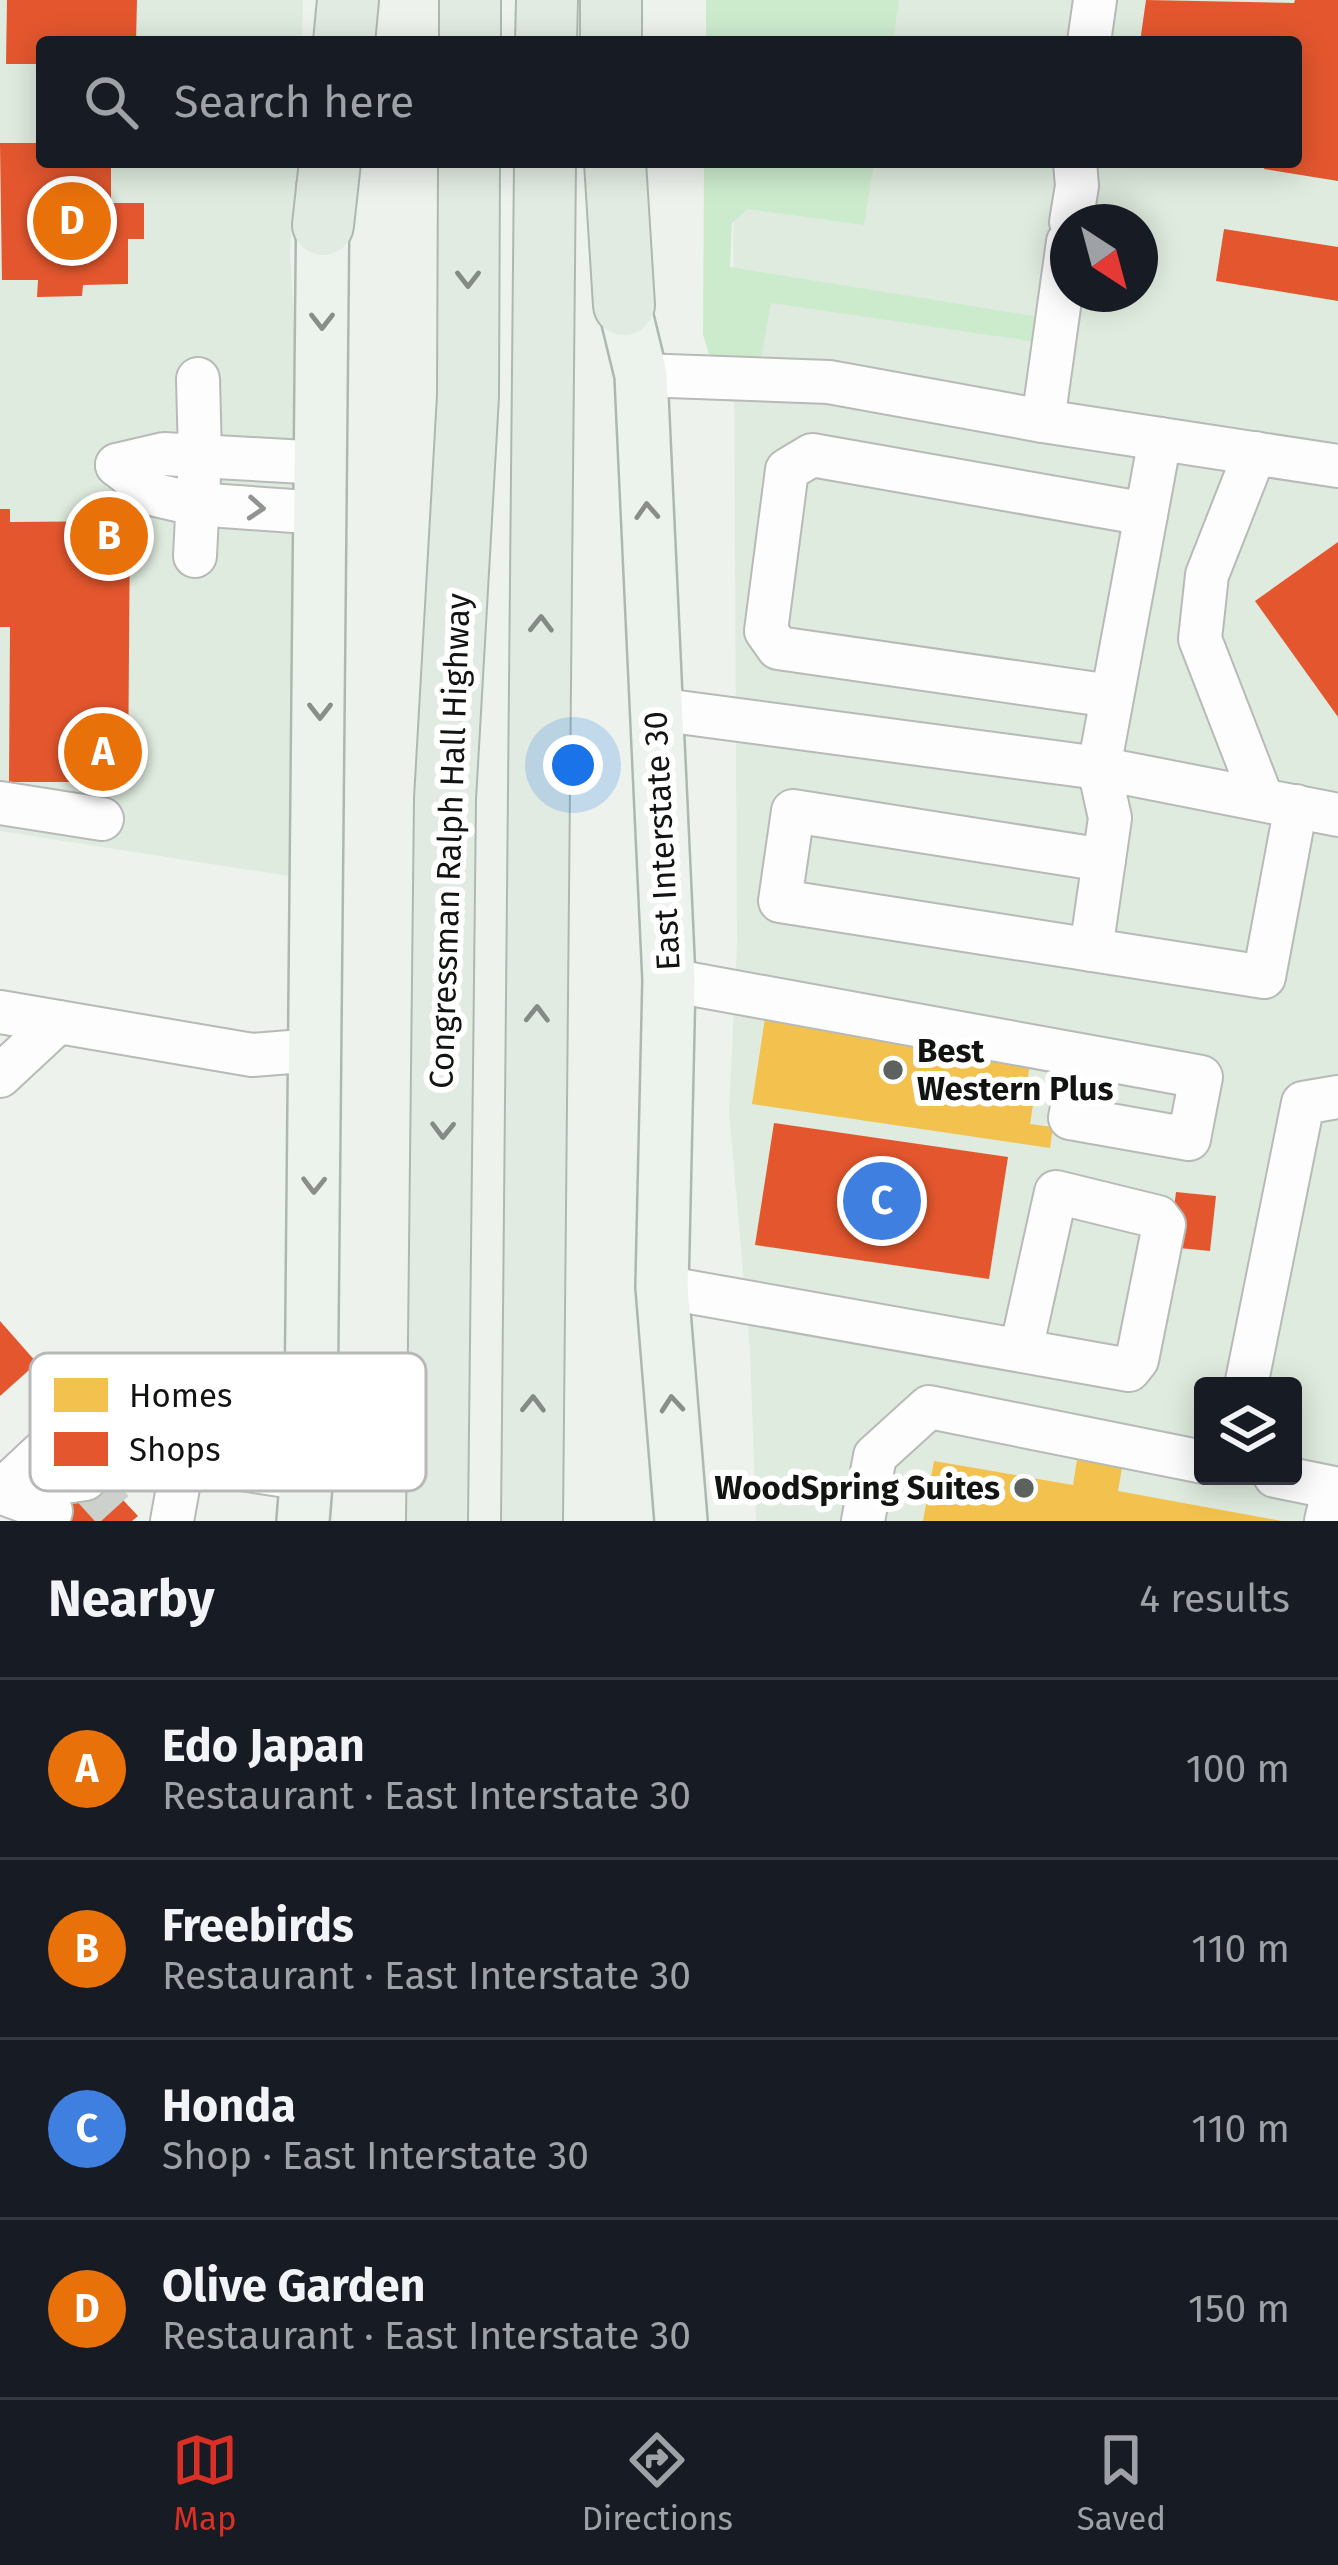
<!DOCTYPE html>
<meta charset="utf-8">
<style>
:root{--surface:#171b24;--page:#242831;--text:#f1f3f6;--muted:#9ea1a6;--line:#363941;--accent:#d93025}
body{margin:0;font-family:"Fira Sans",sans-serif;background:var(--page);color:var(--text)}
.controls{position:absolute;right:36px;bottom:36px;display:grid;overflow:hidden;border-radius:12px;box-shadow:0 6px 30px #0003}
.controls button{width:108px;height:108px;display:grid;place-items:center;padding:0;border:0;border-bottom:3px solid var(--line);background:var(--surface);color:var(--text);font:60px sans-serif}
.compass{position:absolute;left:1050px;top:204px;width:108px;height:108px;border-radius:50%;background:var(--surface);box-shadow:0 6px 30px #0003;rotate:144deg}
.you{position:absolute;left:573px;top:765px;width:42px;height:42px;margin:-30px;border:9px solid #fff;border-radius:50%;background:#1a73e8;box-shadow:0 0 0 18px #1a73e833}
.badge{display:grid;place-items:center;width:78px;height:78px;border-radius:50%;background:var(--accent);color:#fff;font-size:39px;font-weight:700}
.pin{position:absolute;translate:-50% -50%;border:6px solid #fff;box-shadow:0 3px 12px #0006}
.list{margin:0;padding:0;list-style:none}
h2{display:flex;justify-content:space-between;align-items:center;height:156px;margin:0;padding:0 48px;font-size:51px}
h2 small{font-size:39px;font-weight:400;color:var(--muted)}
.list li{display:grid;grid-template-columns:78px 1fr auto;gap:36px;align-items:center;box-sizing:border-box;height:180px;padding:0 48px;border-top:3px solid var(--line)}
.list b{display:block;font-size:45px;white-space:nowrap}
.list p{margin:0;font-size:39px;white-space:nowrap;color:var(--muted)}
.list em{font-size:39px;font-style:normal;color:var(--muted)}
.icon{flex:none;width:66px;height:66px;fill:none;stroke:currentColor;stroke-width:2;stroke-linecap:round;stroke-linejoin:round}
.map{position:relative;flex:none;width:1338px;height:1521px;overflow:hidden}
.search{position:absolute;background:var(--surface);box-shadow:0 6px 30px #0003;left:36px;right:36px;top:36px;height:132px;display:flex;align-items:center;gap:30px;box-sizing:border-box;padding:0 42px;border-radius:12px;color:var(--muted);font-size:45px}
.sheet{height:876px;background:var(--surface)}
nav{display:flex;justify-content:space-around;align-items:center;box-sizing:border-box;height:168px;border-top:3px solid var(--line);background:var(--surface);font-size:33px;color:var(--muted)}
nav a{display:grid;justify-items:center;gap:6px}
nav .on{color:var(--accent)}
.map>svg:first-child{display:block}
.built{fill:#dfebdf;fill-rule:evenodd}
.green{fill:#ccebcd}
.homes{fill:#f2c14e}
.shops{fill:#e4572e}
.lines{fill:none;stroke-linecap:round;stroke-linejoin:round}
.minor-tunnel{stroke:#ccd1cc;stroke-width:42;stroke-dasharray:42 21;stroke-linecap:butt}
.minor-casing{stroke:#b7bab7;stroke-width:46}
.major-casing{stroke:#adb9ae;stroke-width:56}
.highway-casing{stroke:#adb9ae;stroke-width:64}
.minor{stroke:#fcfdfc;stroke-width:42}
.major{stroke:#ecf2ec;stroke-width:51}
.highway{stroke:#e2ebe2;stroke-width:60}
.oneway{stroke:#848a84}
.oneway2{stroke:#898e89}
.oneway3{stroke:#929492}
.poi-dot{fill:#5e625e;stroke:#fff;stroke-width:4.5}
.labels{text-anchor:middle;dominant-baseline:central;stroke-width:12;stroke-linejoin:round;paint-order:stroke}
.street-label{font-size:33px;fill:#111411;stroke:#fff}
.poi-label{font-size:33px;font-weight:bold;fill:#111411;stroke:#fff;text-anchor:start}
.key{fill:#fff;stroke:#b8b8b8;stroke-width:3}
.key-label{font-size:33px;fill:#111411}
</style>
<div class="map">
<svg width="1338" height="1521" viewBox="0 0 1338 1521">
<rect width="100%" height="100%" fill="#edf2ed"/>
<!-- built -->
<g class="built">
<path d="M0,0H303L302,42H42V162H298L290,250L308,591L295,877L0,831Z"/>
<path d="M732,0H1338V1521H756L750,1352L729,1111L737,945L733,162H1296V42H733ZM1068,222H1140V294H1068ZM1203,1386H1293V1476H1203Z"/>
</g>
<!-- green -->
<g class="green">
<path d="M706,0H899L893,42H706Z"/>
<path d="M704,162H874L864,225L748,209L732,223L730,267L1040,317L1036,342L771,303L760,364L710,357L703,335Z"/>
</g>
<!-- homes -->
<g class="homes">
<path d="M766,1011L1032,1050L1026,1090L1035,1092L1030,1124L1053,1127L1050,1148L752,1104Z"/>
<path d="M1077,1460L1122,1468L1118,1491L1282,1521H923L934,1461L1073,1485Z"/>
</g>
<!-- shops -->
<g class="shops">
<path d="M7,0H137L136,42H42V64H6Z"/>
<path d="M1146,0L1294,3L1295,0H1338V181L1264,169L1266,162H1296V42H1140Z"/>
<path d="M0,143H42V162H111V203H144V239H128V284L83,285L82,296L37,297L38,280H2Z"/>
<path d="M1224,229L1338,247V301L1216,281Z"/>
<path d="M0,509H10V522L130,521L128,782H9L10,627H0Z"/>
<path d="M1338,542V717L1255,601Z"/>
<path d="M774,1123L1008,1157L989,1279L755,1245Z"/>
<path d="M1176,1192L1216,1196L1210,1251L1169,1247Z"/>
<path d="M0,1321L37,1363L0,1396Z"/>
<path d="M95,1470L138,1516L132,1521H39Z"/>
</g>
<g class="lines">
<!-- minor-tunnel -->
<path class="minor-tunnel" d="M85,1479L123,1521"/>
<defs>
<g id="minor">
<path d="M1089,42L1095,0"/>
<path d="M1071,222L1077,186L1075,162"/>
<path d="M641,375L829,382L1043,421L1338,466"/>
<path d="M1043,421L1068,242"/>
<path d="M1255,453L1207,575L1200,639L1262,799"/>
<path d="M117,465L156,495L195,504L321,513"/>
<path d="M117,465L164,454L322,463"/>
<path d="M195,556L200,456L198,379"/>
<path d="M1111,696L778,648L766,631L787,470L812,455L1146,514"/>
<path d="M656,709L1099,768L1338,815"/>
<path d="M0,803L102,819"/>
<path d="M1104,860L793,811L780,901L1264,977L1296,806"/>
<path d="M1091,950L1110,818L1099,768L1160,439"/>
<path d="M669,980L1201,1077L1189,1139L1070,1118L1081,1057"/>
<path d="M0,1012L252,1055L316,1050"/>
<path d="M0,1076L58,1022"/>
<path d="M662,1287L1129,1370L1137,1360L1164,1225L1158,1217L1056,1192L1021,1350"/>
<path d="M1246,1386L1303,1103L1338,1097"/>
<path d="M1275,1476L1334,1488L1326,1521"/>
<path d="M0,1492L63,1433L156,1449L183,1460L306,1479"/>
<path d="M51,1511L0,1492L85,1479"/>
<path d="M172,1521L183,1460"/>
<path d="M863,1521L875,1456L929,1407L1203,1462"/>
</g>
<g id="major">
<path d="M625,265L624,305L641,375L669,980L662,1287L681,1521"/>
<path d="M303,1521L311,1422L323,187"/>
</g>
<g id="highway">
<path d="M470,0V42"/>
<path d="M611,0V42"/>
<path d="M344,42L348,0"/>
<path d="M546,42L547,0"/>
<path d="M615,162L624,305"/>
<path d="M323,225L330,162"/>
<path d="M437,1521L445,799L468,396L469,162"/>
<path d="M532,1521L545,162"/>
</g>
</defs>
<!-- minor casing -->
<use href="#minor" class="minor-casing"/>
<!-- major casing -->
<use href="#major" class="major-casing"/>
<!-- highway casing -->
<use href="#highway" class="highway-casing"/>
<!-- minor -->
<use href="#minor" class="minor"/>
<!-- major -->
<use href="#major" class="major"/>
<!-- highway -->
<use href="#highway" class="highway"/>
</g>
<!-- one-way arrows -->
<defs><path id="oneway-chevron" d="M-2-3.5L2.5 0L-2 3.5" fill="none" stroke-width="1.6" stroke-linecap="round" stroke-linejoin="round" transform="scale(3)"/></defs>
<g class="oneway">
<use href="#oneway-chevron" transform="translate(468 279) rotate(90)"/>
<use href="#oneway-chevron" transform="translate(541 624) rotate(-89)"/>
<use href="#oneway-chevron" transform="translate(537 1014) rotate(-89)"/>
<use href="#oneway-chevron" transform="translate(443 1130) rotate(91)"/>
<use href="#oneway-chevron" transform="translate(533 1404) rotate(-89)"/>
</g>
<g class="oneway2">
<use href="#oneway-chevron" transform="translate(322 321) rotate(90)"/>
<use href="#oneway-chevron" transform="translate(647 511) rotate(-93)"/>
<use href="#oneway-chevron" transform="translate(320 711) rotate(90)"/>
<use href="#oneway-chevron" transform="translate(314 1185) rotate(91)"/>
<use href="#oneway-chevron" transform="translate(672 1404) rotate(-95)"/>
</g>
<use class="oneway3" href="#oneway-chevron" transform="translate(256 508) rotate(4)"/>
<!-- markers -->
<g class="poi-dot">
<circle cx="893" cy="1070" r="12"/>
<circle cx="1024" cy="1488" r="12"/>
</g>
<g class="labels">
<!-- street labels -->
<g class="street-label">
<text transform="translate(450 841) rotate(-88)">Congressman Ralph Hall Highway</text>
<text transform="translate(662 841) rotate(-93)">East Interstate 30</text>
</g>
<!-- poi labels -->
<g class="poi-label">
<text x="917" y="1051">Best<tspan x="917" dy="38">Western Plus</tspan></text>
<text x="1000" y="1488" text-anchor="end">WoodSpring Suites</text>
</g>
</g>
<!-- legend -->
<rect x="30" y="1353" width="396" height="138" rx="18" class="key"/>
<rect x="54" y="1378" width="54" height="34" fill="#f2c14e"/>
<rect x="54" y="1432" width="54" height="34" fill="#e4572e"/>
<g class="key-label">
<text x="129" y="1407">Homes</text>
<text x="129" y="1461">Shops</text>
</g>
</svg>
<div class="controls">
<button><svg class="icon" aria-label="layers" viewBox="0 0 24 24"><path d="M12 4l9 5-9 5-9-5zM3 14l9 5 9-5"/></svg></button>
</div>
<svg class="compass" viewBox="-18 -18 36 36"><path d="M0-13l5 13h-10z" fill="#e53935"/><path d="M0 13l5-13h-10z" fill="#9ea1a6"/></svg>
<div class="you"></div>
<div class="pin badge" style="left:103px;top:752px;background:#e8710a">A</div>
<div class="pin badge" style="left:109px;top:536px;background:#e8710a">B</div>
<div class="pin badge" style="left:882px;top:1201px;background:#3f7fe0">C</div>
<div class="pin badge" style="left:72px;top:221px;background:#e8710a">D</div>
<div class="search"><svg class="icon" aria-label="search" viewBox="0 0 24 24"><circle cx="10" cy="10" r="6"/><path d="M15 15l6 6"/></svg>Search here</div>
</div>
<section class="sheet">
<h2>Nearby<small>4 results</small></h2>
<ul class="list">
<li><span class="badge" style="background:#e8710a">A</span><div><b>Edo Japan</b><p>Restaurant · East Interstate 30</p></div><em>100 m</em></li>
<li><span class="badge" style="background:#e8710a">B</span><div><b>Freebirds</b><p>Restaurant · East Interstate 30</p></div><em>110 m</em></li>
<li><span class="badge" style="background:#3f7fe0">C</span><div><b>Honda</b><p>Shop · East Interstate 30</p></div><em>110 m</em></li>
<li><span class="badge" style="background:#e8710a">D</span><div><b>Olive Garden</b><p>Restaurant · East Interstate 30</p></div><em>150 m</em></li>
</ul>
</section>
<nav>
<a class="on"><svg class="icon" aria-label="map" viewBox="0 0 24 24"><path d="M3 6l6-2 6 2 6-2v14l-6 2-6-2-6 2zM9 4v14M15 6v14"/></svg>Map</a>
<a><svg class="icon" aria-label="directions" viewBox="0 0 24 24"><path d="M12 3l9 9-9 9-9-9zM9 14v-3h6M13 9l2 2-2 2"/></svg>Directions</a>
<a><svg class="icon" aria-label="saved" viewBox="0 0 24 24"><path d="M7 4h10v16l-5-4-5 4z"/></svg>Saved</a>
</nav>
